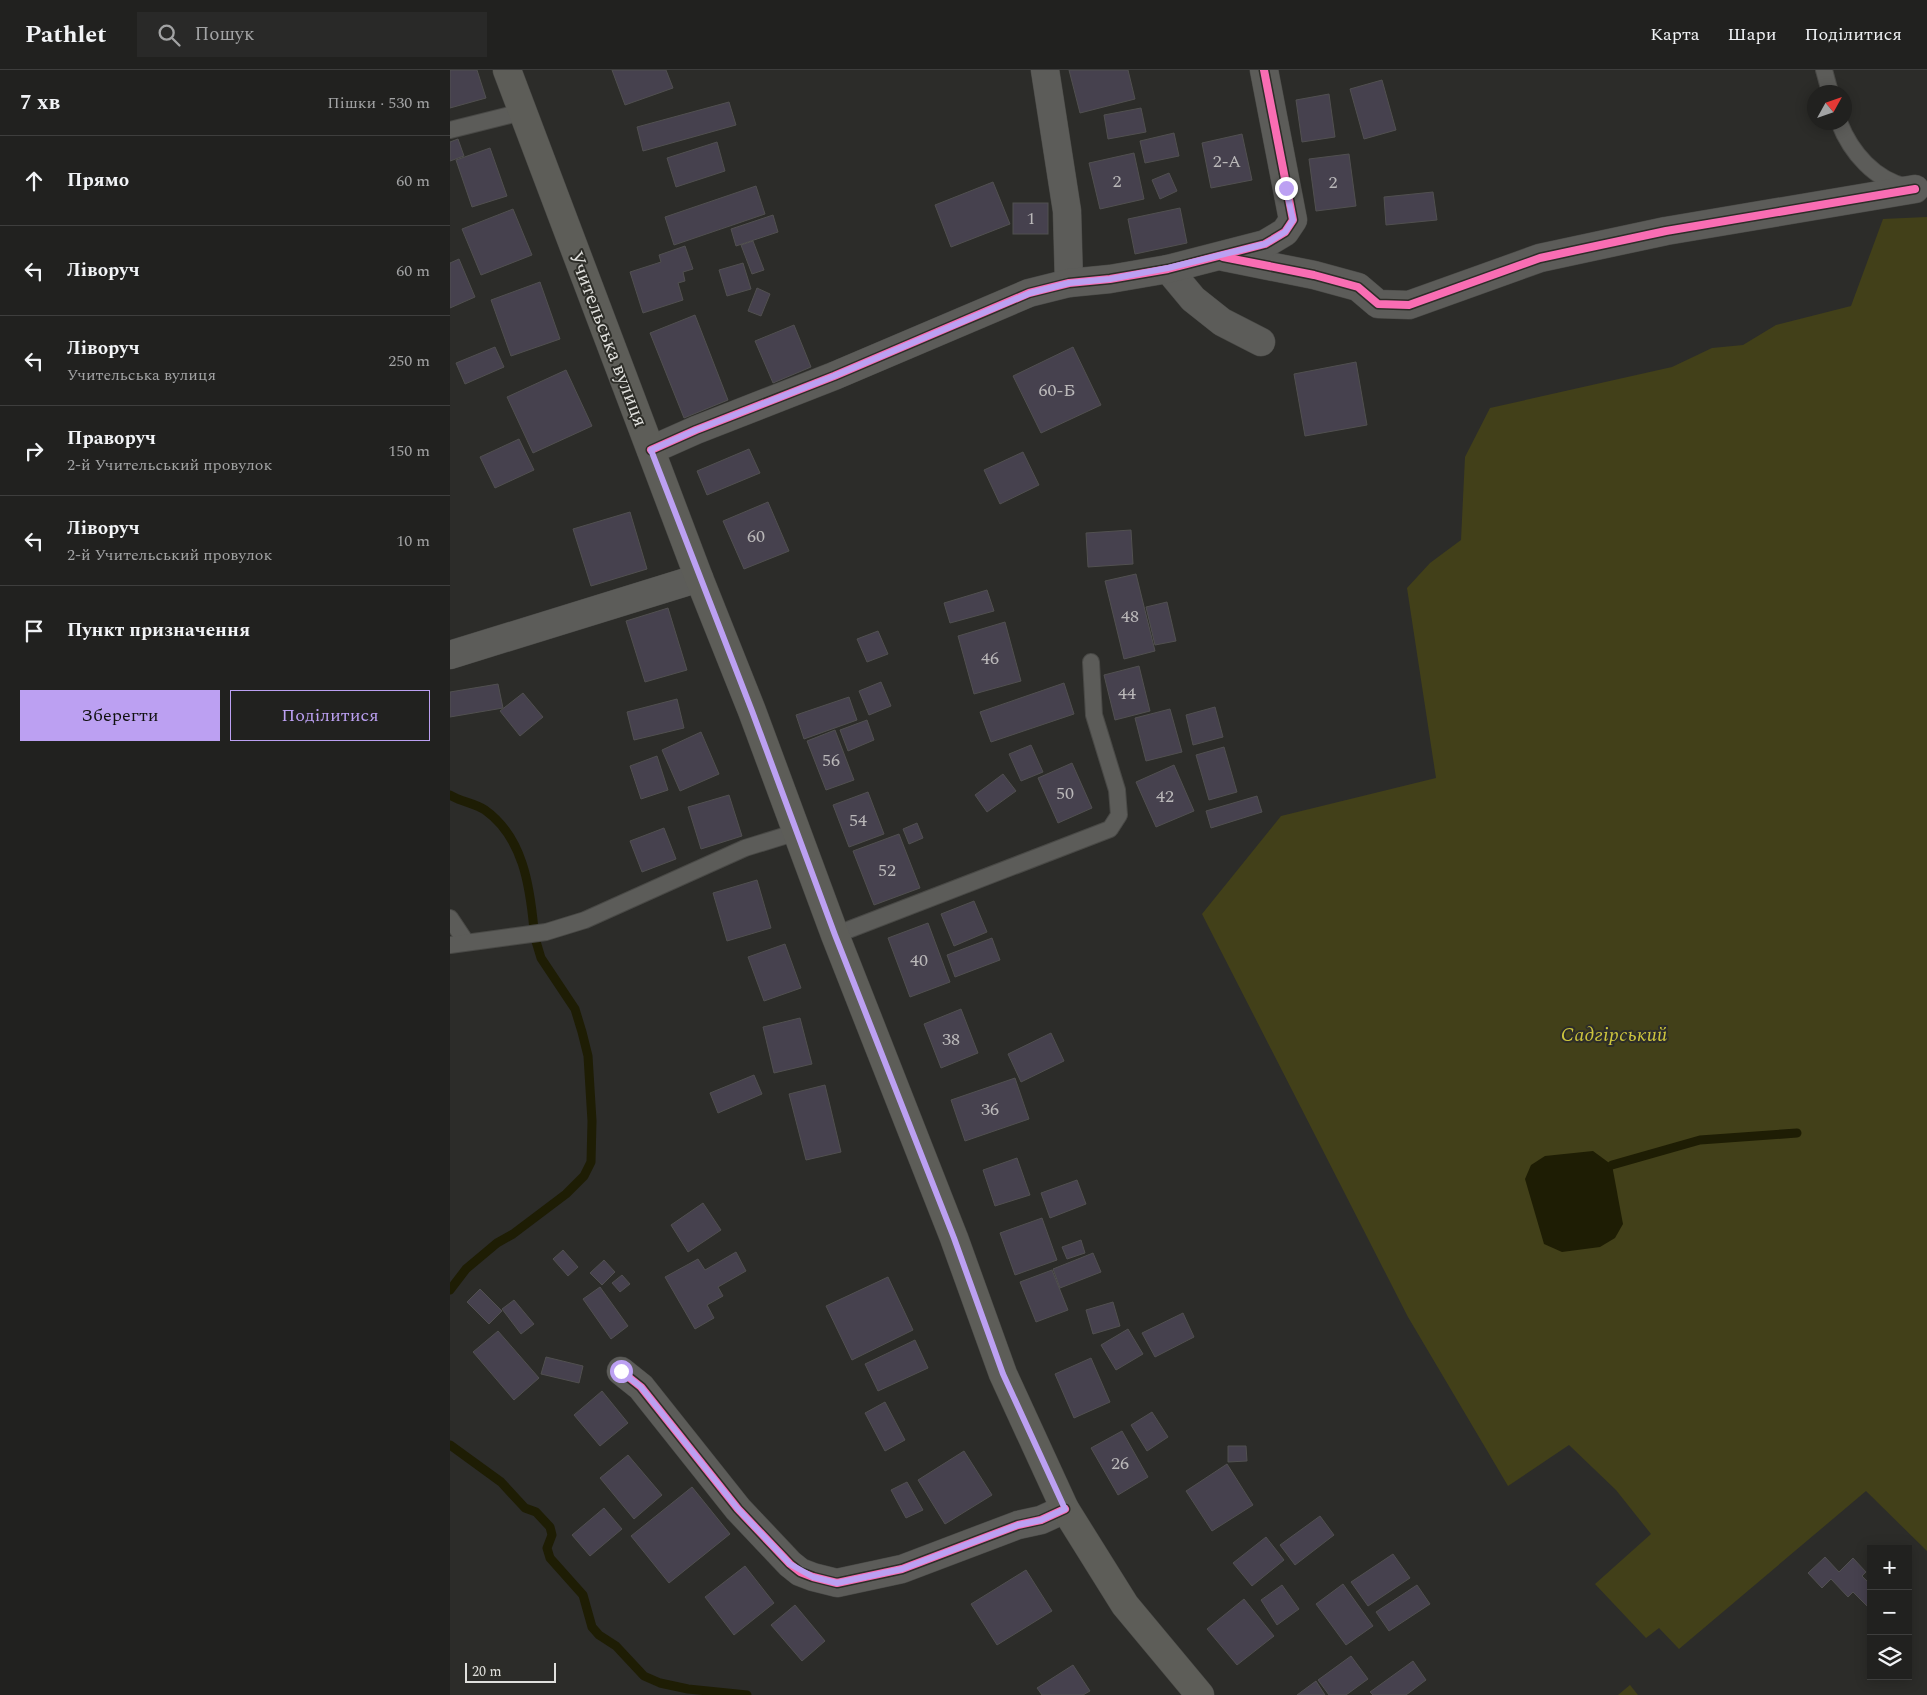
<!DOCTYPE html>
<html lang="uk">
<meta charset="utf-8">
<style>
:root{--surface:#21211f;--page:#292928;--text:#f1f3f6;--muted:#a2a3a4;--line:#3e3e3d;--accent:#bca0f2}
body{margin:0;font-family:Spectral,serif;background:var(--page);color:var(--text)}
.controls{position:absolute;right:15px;bottom:15px;display:grid;overflow:hidden;border-radius:0px;box-shadow:0 2px 12px #0003}
.controls button{width:45px;height:45px;display:grid;place-items:center;padding:0;border:0;border-bottom:1px solid var(--line);background:var(--surface);color:var(--text);font:25px sans-serif}
.compass{position:absolute;left:1357px;top:15px;width:45px;height:45px;border-radius:50%;background:var(--surface);box-shadow:0 2px 12px #0003;rotate:50deg}
.scale{position:absolute;left:15px;bottom:12px;width:91px;box-sizing:border-box;padding-left:5px;border:2px solid #e0e0dd;border-top:0;font-size:14px;line-height:18px;white-space:nowrap;color:#e0e0dd;-webkit-text-stroke:4px #2d2d28;paint-order:stroke}
.stop{position:absolute;width:15px;height:15px;margin:-11px;border:4px solid #bca0f2;border-radius:50%;background:#fff}
.stop.end{background:#bca0f2;border-color:#fff;box-shadow:0 1px 5px #0008}
.list{margin:0;padding:0;list-style:none}
h2{display:flex;justify-content:space-between;align-items:center;height:65px;margin:0;padding:0 20px;font-size:21px}
h2 small{font-size:16px;font-weight:400;color:var(--muted)}
.list li{display:grid;grid-template-columns:32px 1fr auto;gap:15px;align-items:center;box-sizing:border-box;height:90px;padding:0 20px;border-top:1px solid var(--line)}
.list b{display:block;font-size:19px;white-space:nowrap}
.list p{margin:0;font-size:16px;white-space:nowrap;color:var(--muted)}
.list em{font-size:16px;font-style:normal;color:var(--muted)}
.actions{display:flex;gap:10px;padding:15px 20px}
.actions a{flex:1;padding:11px 0;border:1px solid var(--accent);border-radius:0px;text-align:center;font-size:18px;color:var(--accent)}
.actions .main{background:var(--accent);color:#111}
.icon{flex:none;width:28px;height:28px;fill:none;stroke:currentColor;stroke-width:2;stroke-linecap:round;stroke-linejoin:round}
.map{position:relative;flex:none;width:1477px;height:1625px;overflow:hidden}
header{display:flex;align-items:center;gap:30px;box-sizing:border-box;height:70px;padding:0 25px;background:var(--surface);border-bottom:1px solid var(--line)}
header strong{font-size:24px}
nav{display:flex;gap:28px;margin-inline-start:auto;font-size:18px}
.search{width:350px;height:45px;background:var(--page);display:flex;align-items:center;gap:12px;box-sizing:border-box;padding:0 18px;border-radius:0px;color:var(--muted);font-size:19px}
main{display:flex}
aside{flex:1;background:var(--surface)}
.map>svg:first-child{display:block}
.green{fill:#424019}
.water{fill:#1e1d04}
.lines{fill:none;stroke-linecap:round;stroke-linejoin:round}
.stream{stroke:#1e1d04;stroke-width:9}
.building{fill:#46414e;stroke:#515050}
.lane-casing{stroke:#494946;stroke-width:18}
.street-casing{stroke:#494946;stroke-width:29}
.secondary-casing{stroke:#494946;stroke-width:29}
.lane{stroke:#5c5c59;stroke-width:16}
.street{stroke:#5c5c59;stroke-width:28}
.secondary{stroke:#5d5d58;stroke-width:28}
.cycleway-casing{stroke:#2d2d28;stroke-width:11}
.cycleway{stroke:#f96db3;stroke-width:8}
.route{stroke:#bca0f2;stroke-width:6}
.labels{text-anchor:middle;dominant-baseline:central;stroke-width:4;stroke-linejoin:round;paint-order:stroke}
.number-label{font-size:18px;fill:#bab8b9}
.street-label{font-size:20px;fill:#e0e0dd;stroke:#2d2d28}
.park-label{font-size:20px;font-style:italic;fill:#ccc43d;stroke:#2d2d28}
</style>
<header>
<strong>Pathlet</strong>
<div class="search"><svg class="icon" aria-label="search" viewBox="0 0 24 24"><circle cx="10" cy="10" r="6"/><path d="M15 15l6 6"/></svg>Пошук</div>
<nav><a>Карта</a><a>Шари</a><a>Поділитися</a></nav>
</header>
<main>
<aside>
<h2>7 хв<small>Пішки · 530 m</small></h2>
<ul class="list">
<li><svg class="icon" aria-label="ahead" viewBox="0 0 24 24"><path d="M12 20V5M6 11l6-6 6 6"/></svg><div><b>Прямо</b></div><em>60 m</em></li>
<li><svg class="icon" aria-label="left" viewBox="0 0 24 24"><path d="M17 20v-9H6M10 6l-5 5 5 5"/></svg><div><b>Ліворуч</b></div><em>60 m</em></li>
<li><svg class="icon" aria-label="left" viewBox="0 0 24 24"><path d="M17 20v-9H6M10 6l-5 5 5 5"/></svg><div><b>Ліворуч</b><p>Учительська вулиця</p></div><em>250 m</em></li>
<li><svg class="icon" aria-label="right" viewBox="0 0 24 24"><path d="M7 20v-9h11M14 6l5 5-5 5"/></svg><div><b>Праворуч</b><p>2-й Учительський провулок</p></div><em>150 m</em></li>
<li><svg class="icon" aria-label="left" viewBox="0 0 24 24"><path d="M17 20v-9H6M10 6l-5 5 5 5"/></svg><div><b>Ліворуч</b><p>2-й Учительський провулок</p></div><em>10 m</em></li>
<li><svg class="icon" aria-label="arrive" viewBox="0 0 24 24"><path d="M6 21V4h12l-3 4 3 4H6"/></svg><div><b>Пункт призначення</b></div></li>
</ul>
<div class="actions"><a class="main">Зберегти</a><a>Поділитися</a></div>
</aside>
<div class="map">
<svg width="1477" height="1625" viewBox="0 0 1477 1625">
<rect width="100%" height="100%" fill="#2c2c29"/>
<!-- green -->
<g class="green">
<path d="M1477,147V1481L1416,1421L1229,1579L1209,1558L1196,1568L1145,1514L1201,1464L1166,1420L1119,1375L1058,1416L958,1247L752,844L831,746L986,708L957,518L980,493L1011,470L1015,387L1040,338L1222,297L1262,278L1293,275L1326,255L1401,236L1433,149Z"/>
<path d="M1180,1615L1188,1625H1168Z"/>
</g>
<!-- water -->
<path class="water" d="M1143,1081L1162,1095L1173,1154L1165,1168L1150,1177L1112,1182L1094,1174L1075,1109L1081,1095L1095,1086Z"/>
<g class="lines">
<!-- stream -->
<g class="stream">
<path d="M0,725C11,732 25,733 35,740C73,767 80,816 84,860"/>
<path d="M1162,1095L1250,1070L1347,1063"/>
<path d="M0,1220L16,1199L47,1173L63,1164L116,1124L134,1106L141,1092L142,1051L138,986L132,962L125,939L91,888L85,868"/>
<path d="M0,1375L51,1412L75,1438L86,1442L100,1457L102,1465L97,1478L100,1488L133,1525L142,1557L149,1565L166,1576L194,1606L210,1613L238,1619L297,1625"/>
</g>
</g>
<!-- building -->
<g class="building">
<path d="M0,0H27L36,28L0,38Z"/>
<path d="M162,0H216L223,18L175,35Z"/>
<path d="M619,0H678L685,29L630,43Z"/>
<path d="M932,10L946,60L914,69L900,19Z"/>
<path d="M879,24L885,67L852,72L846,30Z"/>
<path d="M279,32L286,55L193,81L187,57Z"/>
<path d="M691,38L696,62L658,69L654,45Z"/>
<path d="M724,63L729,86L695,93L690,71Z"/>
<path d="M792,64L802,110L761,118L752,73Z"/>
<path d="M8,69L14,86L0,91V72Z"/>
<path d="M267,72L275,101L226,117L217,88Z"/>
<path d="M40,78L57,126L22,137L6,90Z"/>
<path d="M684,83L694,129L650,139L639,93Z"/>
<path d="M899,84L906,136L866,141L859,89Z"/>
<path d="M719,103L727,121L710,129L702,110Z"/>
<path d="M543,112L560,154L501,177L485,135Z"/>
<path d="M306,116L315,144L224,175L215,147Z"/>
<path d="M983,122L987,150L936,155L934,127Z"/>
<rect x="563" y="133" width="35" height="31"/>
<path d="M730,138L737,173L685,184L678,149Z"/>
<path d="M63,139L82,185L31,205L12,159Z"/>
<path d="M323,145L328,162L286,176L281,159Z"/>
<path d="M303,171L314,200L302,204L291,175Z"/>
<path d="M235,176L243,199L233,202L235,211L228,213L233,230L193,243L180,202L211,192L209,185Z"/>
<path d="M9,189L25,227L0,238V193Z"/>
<path d="M293,193L301,219L277,226L269,200Z"/>
<path d="M90,212L110,269L61,286L41,230Z"/>
<path d="M307,218L320,224L311,246L298,241Z"/>
<path d="M245,245L278,330L234,348L200,263Z"/>
<path d="M344,255L361,297L323,313L305,271Z"/>
<path d="M45,277L54,297L15,314L6,293Z"/>
<path d="M623,277L651,335L591,363L563,306Z"/>
<path d="M906,292L917,355L855,366L844,304Z"/>
<path d="M116,300L142,356L83,383L57,327Z"/>
<path d="M69,369L84,400L45,418L30,387Z"/>
<path d="M299,379L310,403L257,425L247,401Z"/>
<path d="M573,382L589,415L550,434L534,400Z"/>
<path d="M318,432L339,481L294,499L273,451Z"/>
<path d="M180,442L197,499L141,516L123,459Z"/>
<path d="M681,460L683,494L638,497L636,463Z"/>
<path d="M686,504L705,581L674,589L655,511Z"/>
<path d="M537,520L544,541L500,553L494,533Z"/>
<path d="M717,532L726,571L705,575L696,537Z"/>
<path d="M218,538L237,600L195,612L176,551Z"/>
<path d="M555,552L571,611L524,624L508,566Z"/>
<path d="M428,561L438,584L417,592L407,569Z"/>
<path d="M689,596L700,641L665,650L654,605Z"/>
<path d="M431,612L441,636L419,645L409,621Z"/>
<path d="M614,613L624,644L541,672L530,642Z"/>
<path d="M48,614L53,638L0,647V622Z"/>
<path d="M73,623L93,647L70,666L50,641Z"/>
<path d="M399,627L407,650L354,669L346,645Z"/>
<path d="M227,629L234,658L184,670L177,642Z"/>
<path d="M765,637L773,667L743,675L736,645Z"/>
<path d="M720,639L732,682L696,691L685,648Z"/>
<path d="M417,650L424,670L398,681L390,660Z"/>
<path d="M385,660L404,710L376,720L357,671Z"/>
<path d="M251,662L269,704L230,721L212,680Z"/>
<path d="M581,675L593,702L571,711L559,684Z"/>
<path d="M774,677L787,722L759,730L746,685Z"/>
<path d="M207,686L218,720L191,729L180,696Z"/>
<path d="M622,693L642,738L608,753L588,708Z"/>
<path d="M724,695L744,741L706,757L686,712Z"/>
<path d="M553,704L566,721L537,742L525,725Z"/>
<path d="M418,722L434,764L399,777L383,735Z"/>
<path d="M279,725L292,766L251,779L238,737Z"/>
<path d="M807,726L812,742L761,758L756,741Z"/>
<path d="M467,753L473,768L459,774L453,759Z"/>
<path d="M214,758L226,789L192,802L180,771Z"/>
<path d="M449,764L470,818L424,835L403,781Z"/>
<path d="M307,810L321,858L277,871L263,823Z"/>
<path d="M524,831L537,862L504,876L491,844Z"/>
<path d="M478,853L500,912L460,927L438,868Z"/>
<path d="M542,868L550,890L505,907L497,885Z"/>
<path d="M335,874L351,918L314,931L298,887Z"/>
<path d="M511,939L528,983L491,998L474,954Z"/>
<path d="M350,948L362,994L324,1003L313,957Z"/>
<path d="M601,963L614,991L571,1012L558,984Z"/>
<path d="M304,1005L312,1024L268,1043L260,1023Z"/>
<path d="M565,1008L579,1049L515,1071L501,1030Z"/>
<path d="M375,1015L391,1082L356,1090L339,1024Z"/>
<path d="M567,1088L580,1125L545,1136L533,1100Z"/>
<path d="M627,1110L636,1134L600,1148L591,1123Z"/>
<path d="M253,1133L271,1160L238,1182L221,1155Z"/>
<path d="M592,1148L607,1190L565,1205L550,1163Z"/>
<path d="M631,1170L635,1183L617,1189L612,1177Z"/>
<path d="M113,1180L128,1197L118,1206L103,1189Z"/>
<path d="M286,1182L296,1201L268,1217L273,1226L257,1235L264,1248L245,1259L215,1207L248,1189L255,1200Z"/>
<path d="M643,1183L651,1202L610,1218L603,1199Z"/>
<path d="M154,1190L165,1202L152,1215L140,1203Z"/>
<path d="M602,1200L618,1240L586,1252L570,1212Z"/>
<path d="M172,1205L180,1214L170,1222L162,1213Z"/>
<path d="M438,1207L463,1260L402,1290L376,1236Z"/>
<path d="M150,1217L178,1256L161,1269L133,1229Z"/>
<path d="M30,1219L52,1241L39,1254L17,1232Z"/>
<path d="M64,1230L84,1254L71,1264L52,1239Z"/>
<path d="M663,1232L670,1256L643,1264L636,1240Z"/>
<path d="M733,1243L744,1267L705,1287L692,1263Z"/>
<path d="M678,1259L693,1284L666,1300L651,1275Z"/>
<path d="M48,1261L89,1308L64,1330L23,1282Z"/>
<path d="M465,1270L478,1298L428,1321L415,1294Z"/>
<path d="M96,1287L133,1296L129,1313L91,1304Z"/>
<path d="M641,1288L660,1332L624,1348L605,1304Z"/>
<path d="M152,1321L178,1353L150,1376L124,1345Z"/>
<path d="M435,1332L455,1370L435,1381L415,1343Z"/>
<path d="M702,1342L718,1367L697,1381L681,1355Z"/>
<path d="M672,1361L698,1407L668,1425L641,1378Z"/>
<path d="M778,1376H796L797,1391L778,1392Z"/>
<path d="M514,1381L542,1425L495,1454L468,1410Z"/>
<path d="M178,1385L212,1425L184,1449L150,1408Z"/>
<path d="M777,1394L803,1435L762,1461L736,1421Z"/>
<path d="M457,1412L473,1440L456,1448L441,1420Z"/>
<path d="M242,1417L280,1464L219,1513L181,1466Z"/>
<path d="M154,1438L172,1459L140,1486L122,1465Z"/>
<path d="M870,1446L884,1465L845,1495L830,1475Z"/>
<path d="M816,1467L834,1490L802,1516L783,1493Z"/>
<path d="M943,1484L960,1508L918,1536L901,1512Z"/>
<path d="M1375,1487L1389,1502L1403,1488L1416,1502L1412,1506L1421,1515V1540L1403,1522L1398,1527L1381,1509L1372,1518L1358,1503Z"/>
<path d="M295,1496L324,1533L284,1565L255,1527Z"/>
<path d="M576,1500L602,1541L547,1575L521,1534Z"/>
<path d="M893,1514L923,1556L896,1575L866,1534Z"/>
<path d="M832,1515L849,1539L827,1555L811,1530Z"/>
<path d="M967,1515L980,1534L939,1561L926,1542Z"/>
<path d="M794,1529L824,1566L787,1595L757,1559Z"/>
<path d="M345,1535L375,1571L352,1591L321,1555Z"/>
<path d="M901,1586L918,1609L896,1625H879L868,1610Z"/>
<path d="M963,1591L976,1610L956,1625H923L920,1622Z"/>
<path d="M623,1595L640,1621L633,1625H592L587,1618Z"/>
<path d="M866,1611L875,1625H847Z"/>
</g>
<g class="lines">
<defs>
<g id="lane">
<path d="M1374,0L1380,22"/>
<path d="M1389,52C1401,83 1425,110 1457,117"/>
<path d="M0,60L72,42"/>
<path d="M0,848L16,872"/>
<path d="M385,865L660,759L669,745L667,720L644,645L641,592"/>
<path d="M0,875L96,862L135,850L295,778L347,762"/>
</g>
<g id="street">
<path d="M595,0L617,141L619,213"/>
<path d="M774,187L864,205L908,217L928,234L959,235L1090,188L1216,161L1465,119"/>
<path d="M718,199L743,229L772,252L811,272"/>
<path d="M201,380L246,360L384,306L579,223L619,213L660,209L718,199L815,174L835,162L843,150L814,0"/>
<path d="M0,585L249,508"/>
<path d="M171,1301L191,1317L288,1439L340,1494L350,1502L363,1507L387,1513L452,1499L568,1455L591,1450L615,1439"/>
</g>
<path id="secondary" d="M57,0L249,508L302,641L385,865L504,1168L553,1304L615,1439L675,1535L750,1625"/>
</defs>
<!-- lane casing -->
<use href="#lane" class="lane-casing"/>
<!-- street casing -->
<use href="#street" class="street-casing"/>
<!-- secondary casing -->
<use href="#secondary" class="secondary-casing"/>
<!-- lane -->
<use href="#lane" class="lane"/>
<!-- street -->
<use href="#street" class="street"/>
<!-- secondary -->
<use href="#secondary" class="secondary"/>
<defs>
<g id="cycleway">
<path d="M773,187L864,205L908,217L928,234L959,235L1090,188L1216,161L1465,119"/>
<path d="M201,380L246,360L384,306L579,223L619,213L660,209L718,199L815,174L835,162L843,150L814,0"/>
<path d="M171,1301L191,1317L288,1439L340,1494L350,1502L363,1507L387,1513L452,1499L568,1455L591,1450L615,1439"/>
</g>
</defs>
<!-- cycleway casing -->
<use href="#cycleway" class="cycleway-casing"/>
<!-- cycleway -->
<use href="#cycleway" class="cycleway"/>
</g>
<g class="lines">
<!-- route -->
<path class="route" d="M171,1301L191,1317L288,1439L340,1494L363,1507L387,1513L452,1499L568,1455L591,1450L615,1439L553,1304L504,1168L385,865L302,641L201,380L246,360L384,306L580,223L619,213L660,209L718,198L815,174L835,162L843,150L836,118"/>
</g>
<g class="labels">
<!-- number labels -->
<g class="number-label">
<text x="777" y="91">2-А</text>
<text x="667" y="111">2</text>
<text x="883" y="112">2</text>
<text x="581" y="148">1</text>
<text x="607" y="320">60-Б</text>
<text x="306" y="466">60</text>
<text x="680" y="546">48</text>
<text x="540" y="588">46</text>
<text x="677" y="623">44</text>
<text x="381" y="690">56</text>
<text x="615" y="723">50</text>
<text x="715" y="726">42</text>
<text x="408" y="750">54</text>
<text x="437" y="800">52</text>
<text x="469" y="890">40</text>
<text x="501" y="969">38</text>
<text x="540" y="1039">36</text>
<text x="670" y="1393">26</text>
</g>
<!-- street labels -->
<g class="street-label">
<text transform="translate(158 269) rotate(69)">Учительська вулиця</text>
</g>
<!-- park labels -->
<g class="park-label">
<text x="1164" y="965">Садгірський</text>
</g>
</g>
</svg>
<div class="controls">
<button>+</button>
<button>−</button>
<button><svg class="icon" aria-label="layers" viewBox="0 0 24 24"><path d="M12 4l9 5-9 5-9-5zM3 14l9 5 9-5"/></svg></button>
</div>
<svg class="compass" viewBox="-18 -18 36 36"><path d="M0-13l5 13h-10z" fill="#e53935"/><path d="M0 13l5-13h-10z" fill="#a2a3a4"/></svg>
<div class="scale">20 m</div>
<div class="stop" style="left:171px;top:1301px"></div>
<div class="stop end" style="left:836px;top:118px"></div>
</div>
</main>
